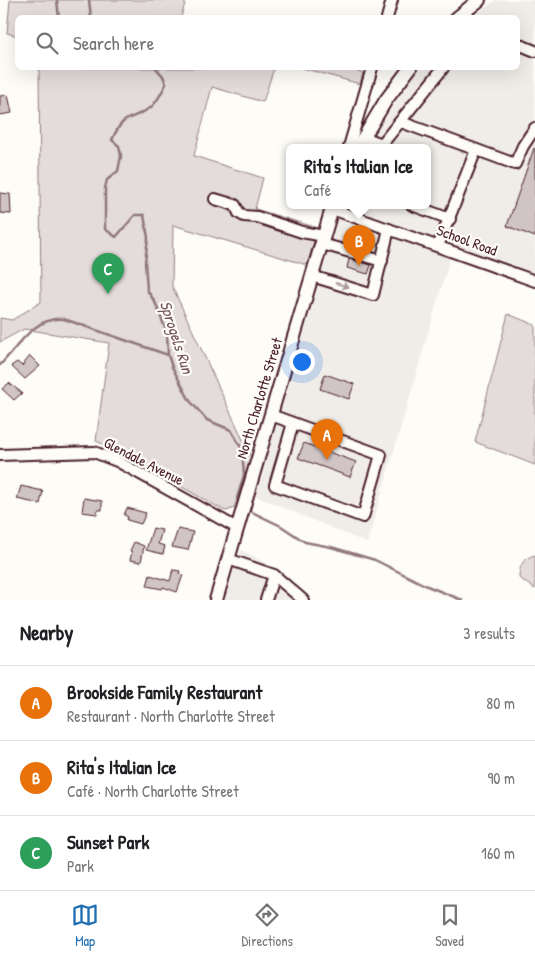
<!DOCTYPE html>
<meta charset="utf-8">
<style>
:root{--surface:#fff;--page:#f6f6f6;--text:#202124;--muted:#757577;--line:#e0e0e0;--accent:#1f6fb2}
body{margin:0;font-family:"Patrick Hand",sans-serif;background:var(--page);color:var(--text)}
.you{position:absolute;left:301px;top:361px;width:18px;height:18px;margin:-12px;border:4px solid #fff;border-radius:50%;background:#1a73e8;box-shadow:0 0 0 8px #1a73e833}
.badge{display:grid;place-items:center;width:32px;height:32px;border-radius:50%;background:var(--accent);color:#fff;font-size:16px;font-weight:700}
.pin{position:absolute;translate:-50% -41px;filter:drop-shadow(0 1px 2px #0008)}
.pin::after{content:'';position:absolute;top:26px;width:18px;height:15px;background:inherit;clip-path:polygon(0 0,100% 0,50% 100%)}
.popup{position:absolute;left:286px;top:144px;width:145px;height:65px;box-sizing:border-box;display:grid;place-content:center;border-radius:8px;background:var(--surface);filter:drop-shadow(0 1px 4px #0005);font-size:16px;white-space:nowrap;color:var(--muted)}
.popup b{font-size:19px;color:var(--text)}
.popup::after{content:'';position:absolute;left:50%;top:100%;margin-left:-10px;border:10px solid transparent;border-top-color:var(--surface)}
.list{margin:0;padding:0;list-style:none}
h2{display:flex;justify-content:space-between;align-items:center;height:65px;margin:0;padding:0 20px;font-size:21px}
h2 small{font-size:16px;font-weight:400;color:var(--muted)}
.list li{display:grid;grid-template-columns:32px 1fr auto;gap:15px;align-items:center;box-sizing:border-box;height:75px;padding:0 20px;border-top:1px solid var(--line)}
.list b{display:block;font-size:19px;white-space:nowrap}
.list p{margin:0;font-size:16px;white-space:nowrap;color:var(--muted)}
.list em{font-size:16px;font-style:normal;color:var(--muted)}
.icon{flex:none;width:28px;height:28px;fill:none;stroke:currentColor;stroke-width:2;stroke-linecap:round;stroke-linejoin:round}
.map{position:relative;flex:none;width:535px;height:600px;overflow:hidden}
.search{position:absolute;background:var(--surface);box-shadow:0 5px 20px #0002;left:15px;right:15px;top:15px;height:55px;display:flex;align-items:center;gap:12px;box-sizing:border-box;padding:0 18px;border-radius:8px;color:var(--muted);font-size:19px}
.sheet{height:290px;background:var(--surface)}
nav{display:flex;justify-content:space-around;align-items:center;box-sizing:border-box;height:70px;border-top:1px solid var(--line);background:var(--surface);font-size:14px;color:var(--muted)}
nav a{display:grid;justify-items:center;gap:2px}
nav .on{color:var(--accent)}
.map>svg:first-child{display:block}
.built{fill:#f0ece8}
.green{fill:#e3dcda;stroke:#967e82}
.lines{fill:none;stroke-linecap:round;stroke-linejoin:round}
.stream{stroke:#91777b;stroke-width:2.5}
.building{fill:#d0c5c4;stroke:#4a1f2b}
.minor-casing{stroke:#4a1f2b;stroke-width:14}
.major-casing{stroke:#4a1f2b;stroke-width:16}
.minor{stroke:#fdfcf7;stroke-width:10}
.major{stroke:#fdfcf7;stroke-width:12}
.oneway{fill:#ac999b}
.labels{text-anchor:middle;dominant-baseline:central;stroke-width:4.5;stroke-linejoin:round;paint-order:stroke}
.street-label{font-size:15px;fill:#4a1f2b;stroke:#fdfcf7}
.water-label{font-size:16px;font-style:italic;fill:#73525a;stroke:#fdfcf7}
</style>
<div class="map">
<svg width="535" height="600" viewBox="0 0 535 600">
<rect width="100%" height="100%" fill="#fdfcf7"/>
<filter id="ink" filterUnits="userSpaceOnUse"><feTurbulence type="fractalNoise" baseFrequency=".02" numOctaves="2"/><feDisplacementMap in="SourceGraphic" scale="10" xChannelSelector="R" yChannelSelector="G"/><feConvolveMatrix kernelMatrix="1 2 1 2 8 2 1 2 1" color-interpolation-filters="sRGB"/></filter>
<g filter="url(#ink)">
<!-- built -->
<g class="built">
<path d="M496,0H535V277L452,251L367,543L256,496L342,205H428V147H366L419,68H518V18L473,17Z"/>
<path d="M241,550L275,568L309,600H225Z"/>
</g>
<!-- green -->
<g class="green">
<path d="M10,0H186L181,17L18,18L17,36L7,33Z"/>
<path d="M39,68H274L263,102L212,87L194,156L263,178L255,209L318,228L307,265L173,225L172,286L251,457L234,508L227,511L223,510L120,452L96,441L109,343L24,329L0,342V318L12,320L41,302Z"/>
<path d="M302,68H348L363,73L360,84Z"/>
<path d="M508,314L535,325V465L475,442Z"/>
<path d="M535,555V589L519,578C519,566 523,558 535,555Z"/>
</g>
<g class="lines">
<!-- stream -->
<g class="stream">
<path d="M57,0L59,18"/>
<path d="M89,0L91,18"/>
<path d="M156,68L163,76L166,84C162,92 157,103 150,108C130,122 124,112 112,140L119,146L121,156L118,171L107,180L105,188V229L116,237L135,215H144L148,238L145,262L147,290L155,302L167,333L168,355L172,367L190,401L207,420L231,430L242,449L244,475L237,498L240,504"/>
<path d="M0,365C19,346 34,316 64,319L168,355"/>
<path d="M248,510L281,526L305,542L331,547L375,560L427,586L462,600"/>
</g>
</g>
<!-- building -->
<g class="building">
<path d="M8,95L12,113L0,115V96Z"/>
<path d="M534,148L535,149V237L507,226Z"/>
<path d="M0,193L10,194L11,214L0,213Z"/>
<path d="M349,259L371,265L368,274L347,268Z"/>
<path d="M30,356L40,366L25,379L11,366L17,362L22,366Z"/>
<path d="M325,374L354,384L349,399L320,389Z"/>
<path d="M9,383L22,393L14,400L2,389Z"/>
<path d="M304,443L356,462L350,477L298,458Z"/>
<path d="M21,486L43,491L40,504L17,499Z"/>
<path d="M84,498L102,501V510H98L97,514L82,512Z"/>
<path d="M127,508L146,513L141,524L127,520L128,517L124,515Z"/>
<path d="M153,528L162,530L158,544L165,546L163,554L146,550Z"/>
<path d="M178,529L193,532L188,550L172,547Z"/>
<path d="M134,542L144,546L141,562L130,560L132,552L130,551Z"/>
<path d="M173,570L180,571L179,574L183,575L177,592L163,587L162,589L147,586L150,575L170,581Z"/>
</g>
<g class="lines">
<defs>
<g id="minor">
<path d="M387,18L392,0"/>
<path d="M518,44L535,51"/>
<path d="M401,122L515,164L523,146L535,128"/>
<path d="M363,137L382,144L381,147"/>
<path d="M382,144L443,68"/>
<path d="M349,147L372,68"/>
<path d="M215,199L235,205L239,213L244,216L257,217L302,232L324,236"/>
<path d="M412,205L450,219"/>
<path d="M332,209L535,281"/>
<path d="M322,244L382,261"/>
<path d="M438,246L476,150"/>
<path d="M312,276L373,295L389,229"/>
<path d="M271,415L381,455L363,517L275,485L293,423"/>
<path d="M0,455L94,452L117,461L237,528"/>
<path d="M228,559L274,575L266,600"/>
<path d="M274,575L303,600"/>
</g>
<g id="major">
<path d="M457,18L479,0"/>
<path d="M358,147L386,100L410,68"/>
<path d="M216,600L333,205"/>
</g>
</defs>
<!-- minor casing -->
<use href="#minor" class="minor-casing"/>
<!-- major casing -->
<use href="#major" class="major-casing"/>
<!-- minor -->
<use href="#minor" class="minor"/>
<!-- major -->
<use href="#major" class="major"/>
</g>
<!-- one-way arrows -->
<defs><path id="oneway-solid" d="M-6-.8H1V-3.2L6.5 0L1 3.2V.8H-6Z" transform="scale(1.25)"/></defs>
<use class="oneway" href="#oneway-solid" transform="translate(342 285) rotate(17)"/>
</g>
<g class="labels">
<!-- street labels -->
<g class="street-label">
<text transform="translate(467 240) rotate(20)">School Road</text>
<text transform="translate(259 398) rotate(-73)">North Charlotte Street</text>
<text transform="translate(144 461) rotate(27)">Glendale Avenue</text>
</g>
<!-- water labels -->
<g class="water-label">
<text transform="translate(177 337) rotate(72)">Sprogels Run</text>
</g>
</g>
</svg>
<div class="you"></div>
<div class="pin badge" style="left:327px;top:460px;background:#e8710a">A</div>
<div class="pin badge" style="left:359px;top:266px;background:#e8710a">B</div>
<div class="popup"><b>Rita's Italian Ice</b>Café</div>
<div class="pin badge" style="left:108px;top:294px;background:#2e9e5b">C</div>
<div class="search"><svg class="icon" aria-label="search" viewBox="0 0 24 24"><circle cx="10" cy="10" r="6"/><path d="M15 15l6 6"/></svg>Search here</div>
</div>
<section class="sheet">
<h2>Nearby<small>3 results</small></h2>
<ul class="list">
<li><span class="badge" style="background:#e8710a">A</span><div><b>Brookside Family Restaurant</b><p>Restaurant · North Charlotte Street</p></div><em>80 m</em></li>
<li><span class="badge" style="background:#e8710a">B</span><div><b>Rita's Italian Ice</b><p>Café · North Charlotte Street</p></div><em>90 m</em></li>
<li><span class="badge" style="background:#2e9e5b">C</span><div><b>Sunset Park</b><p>Park</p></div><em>160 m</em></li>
</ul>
</section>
<nav>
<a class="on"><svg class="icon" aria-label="map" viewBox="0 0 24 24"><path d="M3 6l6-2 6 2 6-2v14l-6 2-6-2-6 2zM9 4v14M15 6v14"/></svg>Map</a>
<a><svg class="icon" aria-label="directions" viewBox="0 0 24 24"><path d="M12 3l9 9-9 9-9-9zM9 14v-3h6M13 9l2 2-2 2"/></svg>Directions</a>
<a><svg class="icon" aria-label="saved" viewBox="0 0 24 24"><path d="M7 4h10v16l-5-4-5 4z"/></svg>Saved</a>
</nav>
